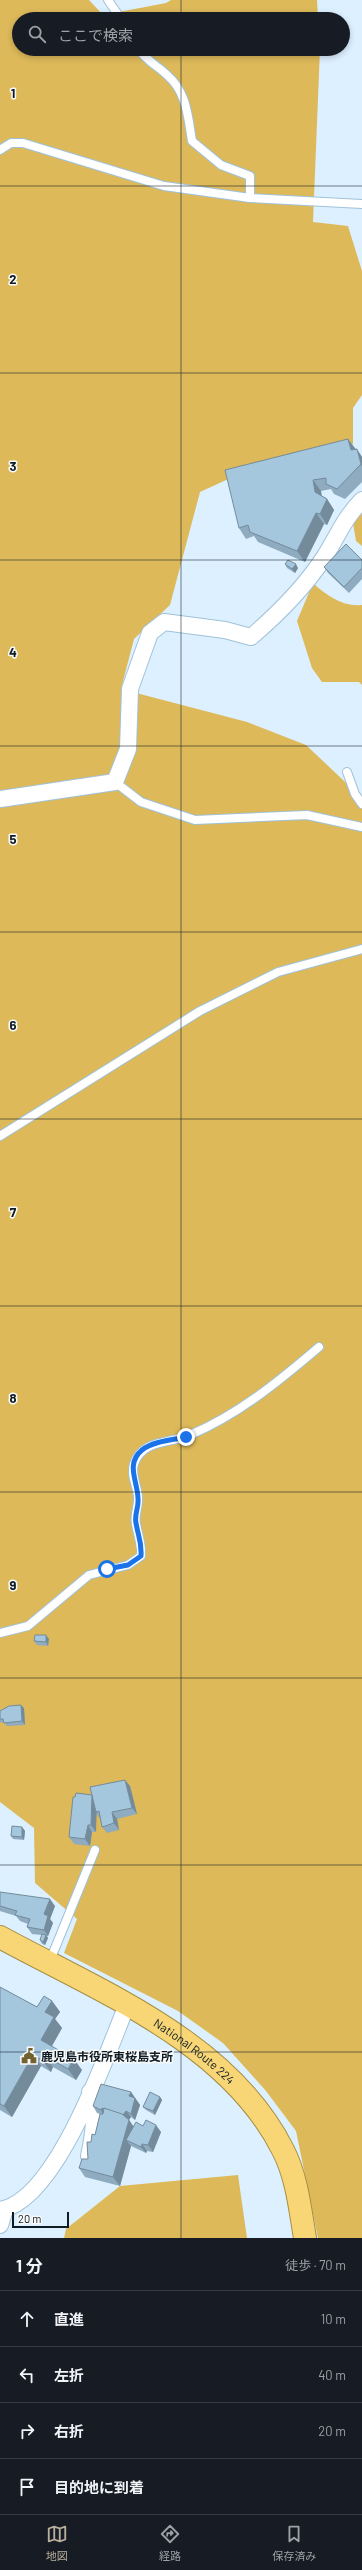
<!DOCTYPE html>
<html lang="ja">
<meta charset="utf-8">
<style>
:root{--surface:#171b24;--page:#242831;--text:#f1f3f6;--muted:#9ea1a6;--line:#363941;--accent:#b9b19d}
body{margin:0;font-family:Barlow,"Noto Sans JP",sans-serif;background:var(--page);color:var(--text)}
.scale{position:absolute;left:12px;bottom:10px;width:57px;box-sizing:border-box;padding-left:4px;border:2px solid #0f1c24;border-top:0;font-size:11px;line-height:14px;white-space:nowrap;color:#0f1c24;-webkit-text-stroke:3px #fafafa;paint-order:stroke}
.stop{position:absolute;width:12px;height:12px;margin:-9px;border:3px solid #1a73e8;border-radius:50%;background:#fff}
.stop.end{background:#1a73e8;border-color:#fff;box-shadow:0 1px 4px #0008}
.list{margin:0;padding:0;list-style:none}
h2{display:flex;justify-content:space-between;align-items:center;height:52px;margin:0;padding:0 16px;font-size:17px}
h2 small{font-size:13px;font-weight:400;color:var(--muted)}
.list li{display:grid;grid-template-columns:26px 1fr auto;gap:12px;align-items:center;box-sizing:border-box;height:56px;padding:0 16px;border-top:1px solid var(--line)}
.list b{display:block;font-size:15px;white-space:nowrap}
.list em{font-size:13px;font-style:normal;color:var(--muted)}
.icon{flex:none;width:22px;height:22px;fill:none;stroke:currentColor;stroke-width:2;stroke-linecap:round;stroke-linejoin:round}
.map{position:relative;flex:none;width:362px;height:2238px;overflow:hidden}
.search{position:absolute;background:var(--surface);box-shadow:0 2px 6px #0003;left:12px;right:12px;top:12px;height:44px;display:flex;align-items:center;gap:10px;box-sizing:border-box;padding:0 14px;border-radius:22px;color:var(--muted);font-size:15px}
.sheet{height:276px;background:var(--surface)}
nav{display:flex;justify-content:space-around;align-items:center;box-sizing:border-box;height:56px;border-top:1px solid var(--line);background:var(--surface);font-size:11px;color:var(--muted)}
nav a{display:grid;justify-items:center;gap:2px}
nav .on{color:var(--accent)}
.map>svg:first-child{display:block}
.forest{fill:#ddb959}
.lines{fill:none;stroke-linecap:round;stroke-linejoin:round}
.service-casing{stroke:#a0c2d9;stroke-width:10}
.minor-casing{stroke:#a0c2d9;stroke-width:18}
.trunk-casing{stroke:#a68e43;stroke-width:24}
.service{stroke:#fff;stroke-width:8}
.minor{stroke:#fff;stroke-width:16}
.trunk{stroke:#f8d676;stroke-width:22}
.wall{fill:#8eabbf}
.shaded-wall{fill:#748b9b}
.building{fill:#a5c7de;stroke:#748b9b}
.route{stroke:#1a73e8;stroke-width:5}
.grid{fill:none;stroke:#0f1c24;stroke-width:1;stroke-opacity:0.55}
.labels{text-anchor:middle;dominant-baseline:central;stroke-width:3;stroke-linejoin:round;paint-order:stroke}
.street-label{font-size:12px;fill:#0f1c24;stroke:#fafafa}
.poi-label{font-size:12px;font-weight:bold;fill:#0f1c24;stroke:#fafafa;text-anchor:start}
.grid-label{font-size:13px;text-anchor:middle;font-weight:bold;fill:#0f1c24;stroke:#fafafa;stroke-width:3;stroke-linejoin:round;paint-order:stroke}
</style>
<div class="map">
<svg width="362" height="2238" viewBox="0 0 362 2238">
<rect width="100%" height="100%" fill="#dcf0ff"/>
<!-- forest -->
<g class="forest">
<path d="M0,0H89L103,15L166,3L171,0H317L318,19H19V49H320L313,222L348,226L362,271V395L353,408V444L237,475L200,492L170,605L134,639L121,689L247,722L306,745L362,798V2238H318L296,2131L266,2091L223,2043L178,2011L64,1953L77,1919L35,1883L34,1828L0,1802Z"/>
<path d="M362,513V546L356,541L353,523Z"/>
<path d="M313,583C327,596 343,607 362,605V685L359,682H322L312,668L297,621Z"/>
<path d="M238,2175L247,2238H64L66,2229L120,2186Z"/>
</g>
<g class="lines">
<defs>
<g id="service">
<path d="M108,0L121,19"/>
<path d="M139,49C145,60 158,66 167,75C187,92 188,117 192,141L221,165L250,176V198"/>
<path d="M0,150L11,143H23L164,186L250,198L362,204"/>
<path d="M347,772L355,794L362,804"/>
<path d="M115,782L141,802L195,820L307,815L362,827"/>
<path d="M0,1136L200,1011L278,972L362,949"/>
<path d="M0,1633L28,1626L89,1575L128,1565L141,1556C142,1544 138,1536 136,1524C134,1516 138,1508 138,1500C139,1488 130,1477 134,1464C142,1439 170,1444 190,1435C239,1414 278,1382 319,1347"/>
<path d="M49,1963L95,1850"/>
</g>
<g id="minor">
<path d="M0,799L115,782L128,749L130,689L150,633L164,622L225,630L251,637C279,613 305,587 325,556C339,534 343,520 362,500"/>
<path d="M89,2156C93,2137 98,2109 90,2092"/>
<path d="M0,2210C57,2201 106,2055 127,2005"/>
<path d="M0,2225L5,2209"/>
</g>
<g id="trunk">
<path id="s1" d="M0,1937C101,1992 229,2042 283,2150C297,2177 300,2209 305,2238"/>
</g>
</defs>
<!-- service casing -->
<use href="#service" class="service-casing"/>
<!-- minor casing -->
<use href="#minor" class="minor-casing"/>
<!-- trunk casing -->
<use href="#trunk" class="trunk-casing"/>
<!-- service -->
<use href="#service" class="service"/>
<!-- minor -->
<use href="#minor" class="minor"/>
<!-- trunk -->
<use href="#trunk" class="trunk"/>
</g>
<!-- wall -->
<g class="wall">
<path d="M348,439L362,457V482L345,499L334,494L331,489L321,491L322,496L327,499L334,510L327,525L324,524L305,562L258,542L254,536L246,539L239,528Z"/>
<path d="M362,560V579L349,593L328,573L324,567Z"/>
<path d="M285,564L298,568L295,573L287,568Z"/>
<path d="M49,1639L48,1646L37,1645L34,1641Z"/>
<path d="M24,1708L25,1725L7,1726L4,1722L1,1723L0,1721V1711Z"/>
<path d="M130,1786L137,1814L117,1819L119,1830L107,1833L102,1827L100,1819L96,1813V1832H92L90,1846L74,1844L69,1837L75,1797L92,1795Z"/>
<path d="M22,1827L25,1831L24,1840L13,1839L11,1836Z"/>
<path d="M0,1892L55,1906L50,1919L53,1923L48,1936H47L48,1938L45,1945L42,1944L40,1940L42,1935L32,1934L27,1927L28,1924L20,1921L16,1916L0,1911Z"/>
<path d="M0,1987L37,2007L52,2001L60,2012L55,2019L62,2028L52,2046L82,2070L76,2080L53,2067L51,2072L41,2066L12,2117L0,2110Z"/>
<path d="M131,2092L140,2105L135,2120L131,2117L129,2120L134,2127L143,2126L161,2132L153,2152L147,2151L146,2153L131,2146L120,2186L85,2177L79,2168L88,2159L91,2142L95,2135L100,2114L97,2113L93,2106Z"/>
<path d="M160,2097L162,2100L155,2115L146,2110L143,2107Z"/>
</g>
<!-- shaded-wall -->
<g class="shaded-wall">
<path d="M348,439L356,450H351Z"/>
<path d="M357,449L362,457V467L361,464Z"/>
<path d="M313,480L321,491L322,503L315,492Z"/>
<path d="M327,499L334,510L327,525L320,514Z"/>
<path d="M316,513L324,524L305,562L297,551Z"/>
<path d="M296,564L298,568L295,573L292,569Z"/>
<path d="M46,1635L49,1639L48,1646L46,1642Z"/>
<path d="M21,1705L24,1708L25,1725L22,1721Z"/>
<path d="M125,1780L130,1786L137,1814L132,1808Z"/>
<path d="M92,1795L97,1802L96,1832L91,1825Z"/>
<path d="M112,1812L117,1819L119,1830L114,1823Z"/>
<path d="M88,1825L92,1832L90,1846L85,1839Z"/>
<path d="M22,1827L25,1831L24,1840L22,1837Z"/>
<path d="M50,1899L55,1906L50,1919L53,1923L48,1936L44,1930V1914Z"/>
<path d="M46,1935L48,1938L45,1945L43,1942Z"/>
<path d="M52,2001L60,2012L55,2019L62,2028L49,2051L41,2040L45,2012Z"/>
<path d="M33,2055L41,2066L12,2117L4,2106Z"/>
<path d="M45,2056L53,2067L51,2072L43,2061Z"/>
<path d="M74,2059L82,2070L76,2080L68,2069Z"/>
<path d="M131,2092L140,2105L135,2120L131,2114L129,2096Z"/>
<path d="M160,2097L162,2100L155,2115L153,2111Z"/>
<path d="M102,2108L106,2114L105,2117L101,2110Z"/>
<path d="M126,2111L131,2117L128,2121L123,2115Z"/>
<path d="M129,2120L135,2129L126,2140L131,2146L120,2186L113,2177Z"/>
<path d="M156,2125L161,2132L153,2152L148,2145Z"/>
<path d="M142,2144L147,2151L146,2153L141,2147Z"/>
</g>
<!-- building -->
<g class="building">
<path d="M348,439L351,450L357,449L361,464L337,489L326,484V478L313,480L315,492L327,499L320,514L316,513L297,551L250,532L248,525L239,528L225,470Z"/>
<path d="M346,544L362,560V568L344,587L324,567Z"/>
<path d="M288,560L296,564L292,569L285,564Z"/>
<path d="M35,1635H46V1642L34,1641Z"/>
<path d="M21,1705L22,1721L4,1723L3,1719H0V1711L9,1706Z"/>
<path d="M125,1780L132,1808L112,1812L114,1823L102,1827L99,1811L96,1812L90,1787Z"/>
<path d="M76,1793L92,1795L91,1825H88L85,1839L69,1837L73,1797H75Z"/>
<path d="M12,1826L22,1827V1837L11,1836Z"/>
<path d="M0,1892L50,1899L44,1914L48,1916L44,1930L27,1927L30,1919L15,1915L17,1911L0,1906Z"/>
<path d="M42,1934L46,1935L43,1942L40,1940Z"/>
<path d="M0,1987L37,2007L44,1996L52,2001L45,2012L54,2017L41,2040L74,2059L68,2069L45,2056L43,2061L33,2055L4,2106L0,2104Z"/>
<path d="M101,2084L131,2092L129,2096L135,2098L131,2114L126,2111L123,2115L102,2108L101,2110L93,2106Z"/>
<path d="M150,2092L160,2097L153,2111L143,2107Z"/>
<path d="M104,2108L122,2114L129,2120L113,2177L79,2168L82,2159H88L87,2142H91L92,2134L95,2135L100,2114H103Z"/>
<path d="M146,2120L156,2125L148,2145L142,2144L141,2147L126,2140L136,2122L143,2126Z"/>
</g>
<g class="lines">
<!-- route -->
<path class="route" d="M107,1569L128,1565L141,1556C142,1542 138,1536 136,1523C134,1515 139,1507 138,1499C138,1482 125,1464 142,1450C153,1441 173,1440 186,1437"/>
</g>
<!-- grid -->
<path class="grid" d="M181,0V19M181,49V2238M0,186H362M0,373H362M0,560H362M0,746H362M0,932H362M0,1119H362M0,1306H362M0,1492H362M0,1678H362M0,1865H362M0,2052H362"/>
<!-- icons -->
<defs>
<symbol id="civic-bare" viewBox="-9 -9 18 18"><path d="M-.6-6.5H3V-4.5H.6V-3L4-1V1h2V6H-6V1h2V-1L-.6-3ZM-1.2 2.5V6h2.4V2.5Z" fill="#746130" stroke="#fafafa" stroke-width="2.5" paint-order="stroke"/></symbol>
</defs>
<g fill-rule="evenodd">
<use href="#civic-bare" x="18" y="2045" width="22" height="22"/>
</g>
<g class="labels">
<!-- street labels -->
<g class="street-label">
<text stroke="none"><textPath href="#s1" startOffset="226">National Route 224</textPath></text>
</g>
<!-- poi labels -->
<g class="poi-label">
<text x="41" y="2056">鹿児島市役所東桜島支所</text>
</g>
</g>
<g class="grid-label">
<text x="13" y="98">1</text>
<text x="13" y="284">2</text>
<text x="13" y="471">3</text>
<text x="13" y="657">4</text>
<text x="13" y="844">5</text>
<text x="13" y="1030">6</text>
<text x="13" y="1217">7</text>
<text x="13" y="1403">8</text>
<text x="13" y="1590">9</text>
</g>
</svg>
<div class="scale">20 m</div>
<div class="stop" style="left:107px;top:1569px"></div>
<div class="stop end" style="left:186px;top:1437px"></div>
<div class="search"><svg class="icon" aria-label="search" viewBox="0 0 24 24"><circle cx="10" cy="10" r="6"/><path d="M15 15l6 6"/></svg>ここで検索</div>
</div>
<section class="sheet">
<h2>1 分<small>徒歩 · 70 m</small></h2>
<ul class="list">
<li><svg class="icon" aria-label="ahead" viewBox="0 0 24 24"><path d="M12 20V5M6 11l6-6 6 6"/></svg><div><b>直進</b></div><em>10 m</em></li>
<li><svg class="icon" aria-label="left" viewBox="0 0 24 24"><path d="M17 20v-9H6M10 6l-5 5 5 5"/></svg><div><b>左折</b></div><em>40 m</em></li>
<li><svg class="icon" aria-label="right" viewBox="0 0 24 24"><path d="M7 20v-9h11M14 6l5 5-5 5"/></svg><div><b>右折</b></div><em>20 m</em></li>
<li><svg class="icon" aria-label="arrive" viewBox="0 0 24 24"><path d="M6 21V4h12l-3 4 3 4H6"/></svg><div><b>目的地に到着</b></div></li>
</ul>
</section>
<nav>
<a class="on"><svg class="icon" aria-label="map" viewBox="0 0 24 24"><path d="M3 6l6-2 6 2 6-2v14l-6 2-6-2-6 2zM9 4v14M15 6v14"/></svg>地図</a>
<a><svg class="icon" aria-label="directions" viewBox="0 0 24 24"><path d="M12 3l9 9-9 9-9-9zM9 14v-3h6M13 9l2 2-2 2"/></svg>経路</a>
<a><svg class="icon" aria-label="saved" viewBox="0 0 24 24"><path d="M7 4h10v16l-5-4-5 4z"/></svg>保存済み</a>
</nav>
